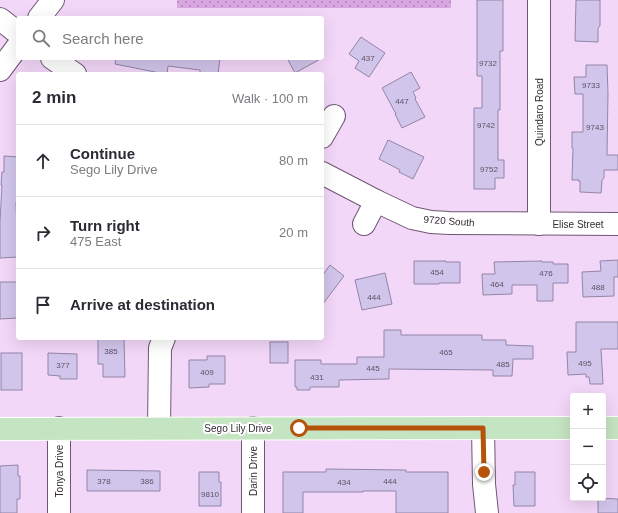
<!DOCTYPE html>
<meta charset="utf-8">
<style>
:root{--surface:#fff;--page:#f7f7f7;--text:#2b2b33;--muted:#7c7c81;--line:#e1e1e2}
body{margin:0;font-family:Helvetica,sans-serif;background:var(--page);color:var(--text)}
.controls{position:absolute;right:12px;bottom:12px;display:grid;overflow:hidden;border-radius:4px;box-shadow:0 4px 16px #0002}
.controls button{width:36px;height:36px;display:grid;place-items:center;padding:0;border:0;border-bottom:1px solid var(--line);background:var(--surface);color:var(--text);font:20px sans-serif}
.stop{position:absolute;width:12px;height:12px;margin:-9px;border:3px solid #b45309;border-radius:50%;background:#fff}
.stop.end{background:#b45309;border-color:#fff;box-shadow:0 1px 4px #0008}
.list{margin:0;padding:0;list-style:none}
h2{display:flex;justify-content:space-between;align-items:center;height:52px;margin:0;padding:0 16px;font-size:17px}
h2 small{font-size:13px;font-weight:400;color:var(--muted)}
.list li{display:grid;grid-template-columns:26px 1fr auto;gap:12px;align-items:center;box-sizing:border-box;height:72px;padding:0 16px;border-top:1px solid var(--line)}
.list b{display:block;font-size:15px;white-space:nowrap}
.list p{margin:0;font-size:13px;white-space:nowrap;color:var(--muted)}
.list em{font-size:13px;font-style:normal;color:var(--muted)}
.icon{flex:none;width:22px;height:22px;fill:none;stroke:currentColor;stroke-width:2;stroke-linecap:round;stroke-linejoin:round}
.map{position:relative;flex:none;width:618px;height:513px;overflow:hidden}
.search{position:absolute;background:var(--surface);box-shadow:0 4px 16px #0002;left:16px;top:16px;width:308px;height:44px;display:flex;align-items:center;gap:10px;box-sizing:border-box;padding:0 14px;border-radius:4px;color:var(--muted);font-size:15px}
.panel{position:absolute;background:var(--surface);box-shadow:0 4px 16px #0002;left:16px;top:72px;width:308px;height:268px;border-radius:4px}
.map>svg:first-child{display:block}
.park{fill:url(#park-dots)}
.building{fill:#d2c5eb;stroke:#9285a8}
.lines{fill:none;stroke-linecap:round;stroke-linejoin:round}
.minor-casing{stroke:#6f5773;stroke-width:24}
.major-casing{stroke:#fff;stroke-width:24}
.minor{stroke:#fff;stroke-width:22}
.major{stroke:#c5e4c1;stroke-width:22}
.route{stroke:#b45309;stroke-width:5}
.labels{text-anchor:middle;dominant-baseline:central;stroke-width:4;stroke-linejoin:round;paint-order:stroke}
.number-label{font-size:8px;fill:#5c5163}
.street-label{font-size:10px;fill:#352a36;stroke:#fff}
</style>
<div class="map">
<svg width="618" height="513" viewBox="0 0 618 513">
<defs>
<pattern id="park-dots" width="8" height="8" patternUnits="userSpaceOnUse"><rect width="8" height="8" fill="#d8a7e1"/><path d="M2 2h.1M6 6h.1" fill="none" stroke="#b088b7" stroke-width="1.8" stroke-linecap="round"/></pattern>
</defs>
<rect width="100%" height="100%" fill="#f3d7f8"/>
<!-- park -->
<rect class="park" x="177" y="0" width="274" height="8"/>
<!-- building -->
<g class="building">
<path d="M477,0H503V51H500V110H498V160H504V178H495V189H474V108H482V76H477Z"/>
<path d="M576,0H600V26L598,28V42L575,41Z"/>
<path d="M361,37L385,53L369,77L355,68L359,61L349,54Z"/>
<path d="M116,58H220L218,74H200V70L168,66L167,74H165L115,64Z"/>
<path d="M287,58H322L295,73Z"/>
<path d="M586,65H607L608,93L607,155H618V170H604V178L602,180L601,193L580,192V181H578L579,180H572L573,148H572V132H583V94H575L574,77H586Z"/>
<path d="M411,72L420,88L413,92L416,98L415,99L425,117L402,128L395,114H396L382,88Z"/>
<path d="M388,140L424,157L413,179L399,172L400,170L379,159Z"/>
<path d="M4,156L18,157V202H16L18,257L0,258V222L2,185H1L2,172H4Z"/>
<path d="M618,260V277H614V296L583,297L582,272L601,271L600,261Z"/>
<path d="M414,261H446V262H460V283H439V284H414Z"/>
<path d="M542,261V262H553V264H568V283H553V301H537V285H512V294L483,295L482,274H495L494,262Z"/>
<path d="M330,265L344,276L322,305V276Z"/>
<path d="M385,273L392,304L362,310L355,280Z"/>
<path d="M0,282H18V318L0,319Z"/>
<path d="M576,322H618V349H601L603,384H590L589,377H586V374L568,375L567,352H576Z"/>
<path d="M384,330H401V335H482V340H506V345L533,346V359H513L512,376H493V370L389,369V379L339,380V387H310V390H297V387H295V360H321V364H357V357H384Z"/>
<path d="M98,338H124L125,377H103V364H98Z"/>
<rect x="270" y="342" width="18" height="21"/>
<rect x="1" y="353" width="21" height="37"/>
<path d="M48,353L77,354V379H60V376L48,375Z"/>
<path d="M207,356H225V384H209V387L189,388V360H207Z"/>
<path d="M18,465V476H20V499H17V513H0V466Z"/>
<path d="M326,469L406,470V472H448V513H396V491H363V492H303V513H283V472H326Z"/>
<path d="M87,470L160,471V491H87Z"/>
<path d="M199,472H219V482H221V506H199Z"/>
<path d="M515,472H535V506H514L513,485H515Z"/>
<path d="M598,498L618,499V513H598Z"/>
</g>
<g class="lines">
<defs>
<g id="minor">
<path d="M39,18L53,0"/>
<path d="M0,19L18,33"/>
<path d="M52,58L75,74"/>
<path d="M0,70L18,46"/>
<path d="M322,137L334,116"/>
<path d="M322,173L376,201L412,218L431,222L449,223L618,224"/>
<path d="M364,224L376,201"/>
<path d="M539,224V0"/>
<path d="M59,428V513"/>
<path d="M159,428L160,348L164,338"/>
<path d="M253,428V513"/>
<path d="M483,428L484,484L487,513"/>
</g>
<g id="major">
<path d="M603,428H618"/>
<path d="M0,429L573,428"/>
</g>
</defs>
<!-- minor casing -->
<use href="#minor" class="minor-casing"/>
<!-- major casing -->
<use href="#major" class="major-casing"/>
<!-- minor -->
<use href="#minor" class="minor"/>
<!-- major -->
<use href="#major" class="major"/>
</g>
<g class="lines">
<!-- route -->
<path class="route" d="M299,428H483L484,472"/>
</g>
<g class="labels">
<!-- number labels -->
<g class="number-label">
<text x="368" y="58">437</text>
<text x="488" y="63">9732</text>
<text x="591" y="85">9733</text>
<text x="402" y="101">447</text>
<text x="486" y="125">9742</text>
<text x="595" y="127">9743</text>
<text x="489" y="169">9752</text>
<text x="437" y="272">454</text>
<text x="546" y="273">476</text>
<text x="497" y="284">464</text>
<text x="598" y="287">488</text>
<text x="374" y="297">444</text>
<text x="111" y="351">385</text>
<text x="446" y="352">465</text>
<text x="585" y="363">495</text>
<text x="503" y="364">485</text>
<text x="63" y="365">377</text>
<text x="373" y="368">445</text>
<text x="207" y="372">409</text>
<text x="317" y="377">431</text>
<text x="104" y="481">378</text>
<text x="147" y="481">386</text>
<text x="390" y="481">444</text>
<text x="344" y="482">434</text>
<text x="210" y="494">9810</text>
</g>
<!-- street labels -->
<g class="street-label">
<text transform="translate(539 112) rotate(-90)">Quindaro Road</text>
<text transform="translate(449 221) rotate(4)">9720 South</text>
<text x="578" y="224">Elise Street</text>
<text x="238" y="428">Sego Lily Drive</text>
<text transform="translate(59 471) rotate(-90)">Tonya Drive</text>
<text transform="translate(253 471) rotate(-90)">Darin Drive</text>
</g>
</g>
</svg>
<div class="controls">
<button>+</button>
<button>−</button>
<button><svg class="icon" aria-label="locate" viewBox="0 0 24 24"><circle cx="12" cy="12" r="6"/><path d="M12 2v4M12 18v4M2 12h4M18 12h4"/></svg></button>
</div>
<div class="stop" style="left:299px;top:428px"></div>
<div class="stop end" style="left:484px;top:472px"></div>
<div class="search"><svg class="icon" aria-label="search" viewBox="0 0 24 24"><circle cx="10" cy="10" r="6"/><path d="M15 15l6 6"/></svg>Search here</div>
<section class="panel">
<h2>2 min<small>Walk · 100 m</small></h2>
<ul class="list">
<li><svg class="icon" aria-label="ahead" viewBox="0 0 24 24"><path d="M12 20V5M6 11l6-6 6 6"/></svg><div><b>Continue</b><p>Sego Lily Drive</p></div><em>80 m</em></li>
<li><svg class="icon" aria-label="right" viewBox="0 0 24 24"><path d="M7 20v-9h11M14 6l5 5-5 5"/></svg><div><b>Turn right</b><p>475 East</p></div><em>20 m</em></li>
<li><svg class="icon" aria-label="arrive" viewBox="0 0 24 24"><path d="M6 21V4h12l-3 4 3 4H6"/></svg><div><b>Arrive at destination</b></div></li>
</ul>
</section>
</div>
